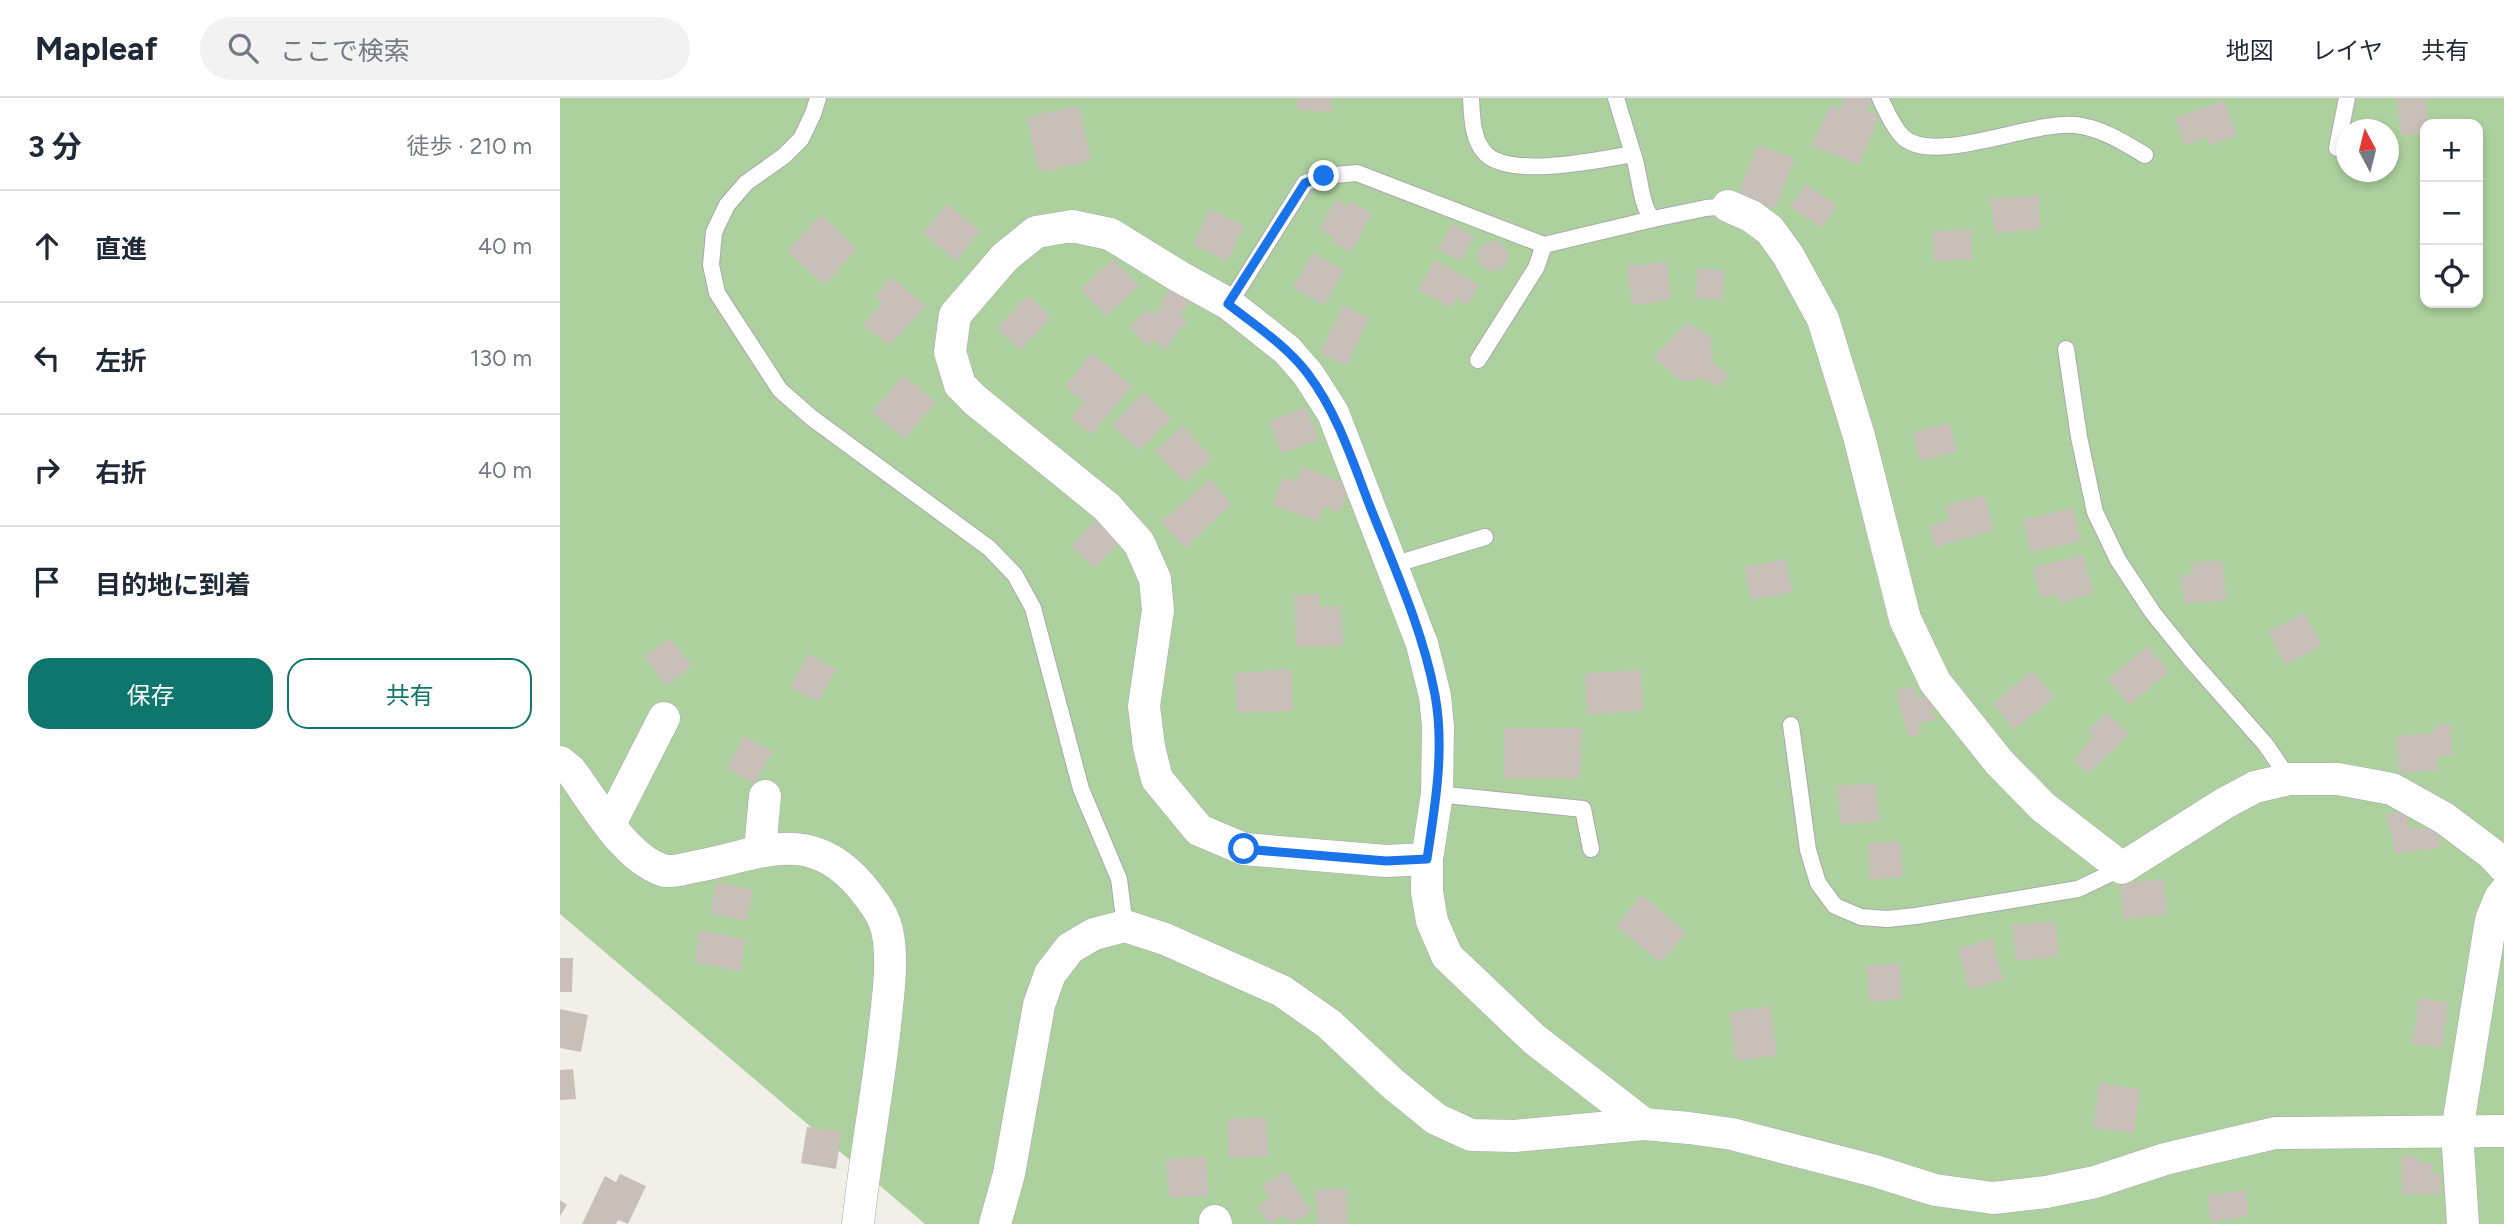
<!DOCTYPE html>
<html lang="ja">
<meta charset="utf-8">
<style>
:root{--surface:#fff;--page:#f2f2f3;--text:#1f2937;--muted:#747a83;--line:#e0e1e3;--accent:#0f766e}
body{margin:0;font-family:Figtree,"Noto Sans JP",sans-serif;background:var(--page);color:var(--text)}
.controls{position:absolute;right:21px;top:21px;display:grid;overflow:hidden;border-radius:14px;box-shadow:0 4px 10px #0003}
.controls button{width:63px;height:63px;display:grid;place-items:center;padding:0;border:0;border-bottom:2px solid var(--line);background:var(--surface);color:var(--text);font:35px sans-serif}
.compass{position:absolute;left:1776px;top:21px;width:63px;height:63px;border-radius:50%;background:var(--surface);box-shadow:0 4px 10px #0003;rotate:353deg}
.stop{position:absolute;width:21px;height:21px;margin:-16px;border:5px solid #1a73e8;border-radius:50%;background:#fff}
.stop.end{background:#1a73e8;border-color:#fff;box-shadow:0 2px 7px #0008}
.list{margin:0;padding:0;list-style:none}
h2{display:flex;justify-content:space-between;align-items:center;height:91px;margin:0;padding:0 28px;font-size:30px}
h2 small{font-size:23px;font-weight:400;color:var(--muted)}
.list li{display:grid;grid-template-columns:46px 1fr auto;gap:21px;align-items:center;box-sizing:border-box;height:112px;padding:0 28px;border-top:2px solid var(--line)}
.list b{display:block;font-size:26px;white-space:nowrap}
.list em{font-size:23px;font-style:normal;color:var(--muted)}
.actions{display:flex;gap:14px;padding:21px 28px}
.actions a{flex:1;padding:16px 0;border:2px solid var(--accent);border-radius:21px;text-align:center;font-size:24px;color:var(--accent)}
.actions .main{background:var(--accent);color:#fff}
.icon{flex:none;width:38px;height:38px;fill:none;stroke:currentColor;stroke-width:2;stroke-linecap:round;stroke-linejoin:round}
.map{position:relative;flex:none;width:1944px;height:1126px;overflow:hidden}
header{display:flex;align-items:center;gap:42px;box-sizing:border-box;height:98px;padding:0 35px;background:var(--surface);border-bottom:2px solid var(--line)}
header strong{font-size:33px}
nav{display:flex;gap:38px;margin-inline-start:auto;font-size:24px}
.search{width:490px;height:63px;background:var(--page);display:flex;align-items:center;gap:18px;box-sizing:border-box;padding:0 24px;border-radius:38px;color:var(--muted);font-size:26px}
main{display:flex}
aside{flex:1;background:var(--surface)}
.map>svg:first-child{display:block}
.forest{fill:#add19e;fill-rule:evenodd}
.building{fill:#c7bfb8}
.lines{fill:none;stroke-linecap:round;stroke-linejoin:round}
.lane-casing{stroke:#a9a9a9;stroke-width:18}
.street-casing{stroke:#a9a9a9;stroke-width:33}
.lane{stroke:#fff;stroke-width:16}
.street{stroke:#fff;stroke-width:32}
.route{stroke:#1a73e8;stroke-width:9}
</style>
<header>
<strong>Mapleaf</strong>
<div class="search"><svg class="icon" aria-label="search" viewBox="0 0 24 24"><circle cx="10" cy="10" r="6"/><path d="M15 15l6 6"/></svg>ここで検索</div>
<nav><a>地図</a><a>レイヤ</a><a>共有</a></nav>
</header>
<main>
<aside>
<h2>3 分<small>徒歩 · 210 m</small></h2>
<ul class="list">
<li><svg class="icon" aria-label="ahead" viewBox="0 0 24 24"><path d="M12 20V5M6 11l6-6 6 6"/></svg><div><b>直進</b></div><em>40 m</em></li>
<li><svg class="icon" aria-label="left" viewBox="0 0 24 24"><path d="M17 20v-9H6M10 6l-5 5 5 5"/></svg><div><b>左折</b></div><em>130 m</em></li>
<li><svg class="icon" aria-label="right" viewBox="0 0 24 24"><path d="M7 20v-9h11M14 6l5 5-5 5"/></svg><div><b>右折</b></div><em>40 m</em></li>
<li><svg class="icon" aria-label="arrive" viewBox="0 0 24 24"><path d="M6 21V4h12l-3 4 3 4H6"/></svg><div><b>目的地に到着</b></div></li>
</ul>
<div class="actions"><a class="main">保存</a><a>共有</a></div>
</aside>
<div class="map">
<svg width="1944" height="1126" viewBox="0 0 1944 1126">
<rect width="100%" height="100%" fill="#f2efe9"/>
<!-- forest -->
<path class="forest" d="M0,0H1944V1126H365L0,816ZM1865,26H1918V205H1865ZM1786,32H1828V74H1786Z"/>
<!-- building -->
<g class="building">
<path d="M738,0H772L771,15L736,11Z"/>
<path d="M1284,0H1313L1307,13L1319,18L1299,67L1252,48L1270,7L1280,11Z"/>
<path d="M1836,0H1865L1868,26H1865V35L1842,38Z"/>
<path d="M1664,2L1677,38L1649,48L1646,39L1625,47L1615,20Z"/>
<path d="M519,8L531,63L479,74L467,19Z"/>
<path d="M1198,47L1235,61L1215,111L1178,96Z"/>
<path d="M1246,86L1277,108L1261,130L1230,108Z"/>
<path d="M1479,97L1480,132L1435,135L1430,101Z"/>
<path d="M776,101L789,108L791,103L812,115L791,154L771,144L774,139L759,132Z"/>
<path d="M387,106L420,132L397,163L363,136Z"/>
<path d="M650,111L684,128L668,163L633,147Z"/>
<path d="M261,117L297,151L264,187L227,153Z"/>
<path d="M892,126L914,138L901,163L878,151Z"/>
<path d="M1411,131L1412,161L1374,163L1372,134Z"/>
<circle cx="933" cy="158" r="15"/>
<path d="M752,155L784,172L764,207L733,190Z"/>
<path d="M554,161L579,188L546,218L521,191Z"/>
<path d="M875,162L919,187L907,207L897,201L891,210L858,191Z"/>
<path d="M1107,164L1111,202L1072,207L1067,168Z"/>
<path d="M1138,170L1165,173L1162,202L1135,200Z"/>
<path d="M332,179L366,208L330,247L302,227L322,206L315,199Z"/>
<path d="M614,186L633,202L620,216L627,223L605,252L594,243L587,248L570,229L585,212L593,216L604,206L601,202Z"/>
<path d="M468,197L491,219L460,252L437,230Z"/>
<path d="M783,207L809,220L786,268L760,255Z"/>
<path d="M1127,225L1150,238L1153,265L1169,277L1159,289L1145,281L1121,283L1094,259Z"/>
<path d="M532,255L572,288L531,337L511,320L524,304L505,288Z"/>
<path d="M344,277L376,304L344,341L312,314Z"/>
<path d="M584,294L611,321L579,353L552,327Z"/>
<path d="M746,309L759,341L722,356L709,324Z"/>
<path d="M1390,325L1397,354L1360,363L1353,334Z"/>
<path d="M622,328L652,359L625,385L595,353Z"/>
<path d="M742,369L790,387L780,414L764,409L758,424L713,407L723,379L736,384Z"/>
<path d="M650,381L672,406L625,450L601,424Z"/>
<path d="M1424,397L1434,432L1375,449L1369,429L1389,422L1385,408Z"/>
<path d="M1513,410L1521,443L1471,454L1463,422Z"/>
<path d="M537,421L560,443L534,470L511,448Z"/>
<path d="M1523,457L1533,495L1499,505L1496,496L1481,500L1473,470Z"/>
<path d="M1226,461L1232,494L1191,502L1184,469Z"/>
<path d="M1662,462L1667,502L1625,506L1621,477L1633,476L1631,465Z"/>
<path d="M759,496L760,509L781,508L783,548L736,549L734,497Z"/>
<path d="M1744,515L1762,547L1725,567L1708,534Z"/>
<path d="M110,540L132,569L106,588L84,558Z"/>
<path d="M1588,548L1609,574L1569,607L1548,581Z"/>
<path d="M248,556L276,571L258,604L230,589Z"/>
<path d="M731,571L733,613L677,615L675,575Z"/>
<path d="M1081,572L1083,613L1027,617L1025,575Z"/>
<path d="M1472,573L1494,599L1454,632L1433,606Z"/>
<path d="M1354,588L1357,600L1369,597L1376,621L1359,626L1361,636L1348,639L1336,593Z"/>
<path d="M1547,615L1569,636L1529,675L1514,662L1533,638L1528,633Z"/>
<path d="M1890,625L1893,657L1877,659L1878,672L1839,675L1836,638L1873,635L1876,627Z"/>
<path d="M944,630H1022L1020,680H944Z"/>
<path d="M184,638L212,653L194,686L167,670Z"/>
<path d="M1316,685L1319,724L1280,726L1277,688Z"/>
<path d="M1846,713L1849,730L1876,731L1881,749L1836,756L1826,717Z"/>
<path d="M1340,743L1343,779L1310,782L1308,745Z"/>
<path d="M1603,781L1608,816L1564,822L1560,786Z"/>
<path d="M157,784L193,792L187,823L150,815Z"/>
<path d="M1082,797L1126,834L1101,865L1056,828Z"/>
<path d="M1495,823L1499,858L1456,863L1452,827Z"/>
<path d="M140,832L186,841L180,873L134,864Z"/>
<path d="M1432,841L1443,882L1409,891L1398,851Z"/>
<path d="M0,860H13L12,894H0Z"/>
<path d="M1340,865L1342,901L1309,904L1307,867Z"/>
<path d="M1859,900L1888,904L1882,950L1852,946Z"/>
<path d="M1210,908L1217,957L1176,963L1170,914Z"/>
<path d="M0,911L28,917L21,954L0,950Z"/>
<path d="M13,971L16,1001L0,1002V972Z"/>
<path d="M1539,985L1580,991L1574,1035L1533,1030Z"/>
<path d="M706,1019L709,1058L669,1060L667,1021Z"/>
<path d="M247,1029L282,1033L276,1071L241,1065Z"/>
<path d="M1841,1058H1858V1065H1873V1076H1881V1096L1842,1097Z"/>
<path d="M646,1059L648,1098L609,1100L606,1061Z"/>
<path d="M725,1073L751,1114L732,1126L724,1117L709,1126L697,1109L710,1100L702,1088Z"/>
<path d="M60,1076L86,1088L68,1126L58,1122L56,1126H22L45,1078L56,1084Z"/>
<path d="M786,1090L788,1126H758L755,1092Z"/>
<path d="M1685,1092L1689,1118L1651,1124L1647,1097Z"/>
<path d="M0,1102L7,1107L0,1118Z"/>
</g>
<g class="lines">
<defs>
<g id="lane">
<path d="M258,0L253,16L241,41L224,58L186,85L167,107L154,134L151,167L157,195L220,292L252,320L429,450L455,477L473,510L521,691L559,781L565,828"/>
<path d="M911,0C912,19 912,43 927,57C954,80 1039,62 1073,56C1080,74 1080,109 1093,121L1146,110L1168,108"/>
<path d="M1056,0L1073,56"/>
<path d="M1320,0C1326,12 1332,28 1342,38C1372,69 1473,22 1516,27C1541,30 1563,44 1585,57"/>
<path d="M1777,50L1787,0"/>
<path d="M984,147L1093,121"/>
<path d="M669,206L745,85L764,78L797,75L984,147L976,170L918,262"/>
<path d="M1506,251L1519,339L1535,414L1558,462L1593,515L1631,562L1706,647L1729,681"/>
<path d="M833,467L925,439"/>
<path d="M1231,627L1248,752L1258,785L1275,808L1301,819L1327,821L1356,818L1518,791L1562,770"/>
<path d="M877,696L1023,711L1031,751"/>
</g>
<g id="street">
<path d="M1168,108L1191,118L1210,132L1228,157L1263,221L1299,338L1345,521L1375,584L1439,664L1483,709L1562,770L1665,705L1695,689L1729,681H1778L1832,691L1884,720L1932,756L1944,769"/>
<path d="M512,128L550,136L620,179L669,206L727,252L748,276L773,315L862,546L875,598L878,629L877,696L867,761L826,763L684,751L639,732L597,681L589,649L584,608L598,512L595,481L579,445L547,409L415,302L400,287L390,254L395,217L445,159L476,134Z"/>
<path d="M0,664L11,673C35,705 64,759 102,772C111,775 124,771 133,769C197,758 247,726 300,787C312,802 325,817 328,837C333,866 328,898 325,927C318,993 305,1059 298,1126"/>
<path d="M50,726L104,620"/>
<path d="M200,752L205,698"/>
<path d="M867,761V794L872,823L887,858L974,941L1084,1026"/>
<path d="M655,1123L656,1126"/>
<path d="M435,1126L449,1076L479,907L490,876L510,850L534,836L565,828L605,841L722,893L769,926L833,986L876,1021L911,1037L954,1038L1084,1026L1129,1030L1172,1036L1315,1073L1375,1092L1433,1100L1486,1094L1535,1084L1605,1061L1715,1035L1944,1033"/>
<path d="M1903,1126L1897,1033L1931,822L1940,800L1944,795"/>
</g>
</defs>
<!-- lane casing -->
<use href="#lane" class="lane-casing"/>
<!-- street casing -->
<use href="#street" class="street-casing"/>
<!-- lane -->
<use href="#lane" class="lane"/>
<!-- street -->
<use href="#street" class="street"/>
</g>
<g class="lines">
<!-- route -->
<path class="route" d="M684,751L826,763L867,761C875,708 885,651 875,597C863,533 835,471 811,411C793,365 778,316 748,276C727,248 696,228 668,206L745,85L764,78"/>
</g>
</svg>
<div class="controls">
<button>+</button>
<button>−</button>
<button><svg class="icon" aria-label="locate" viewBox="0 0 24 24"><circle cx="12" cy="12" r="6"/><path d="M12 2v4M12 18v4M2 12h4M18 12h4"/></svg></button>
</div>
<svg class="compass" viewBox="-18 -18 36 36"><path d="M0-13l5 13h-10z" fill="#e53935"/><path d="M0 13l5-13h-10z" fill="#747a83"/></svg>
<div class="stop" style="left:684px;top:751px"></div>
<div class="stop end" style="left:764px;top:78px"></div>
</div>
</main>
